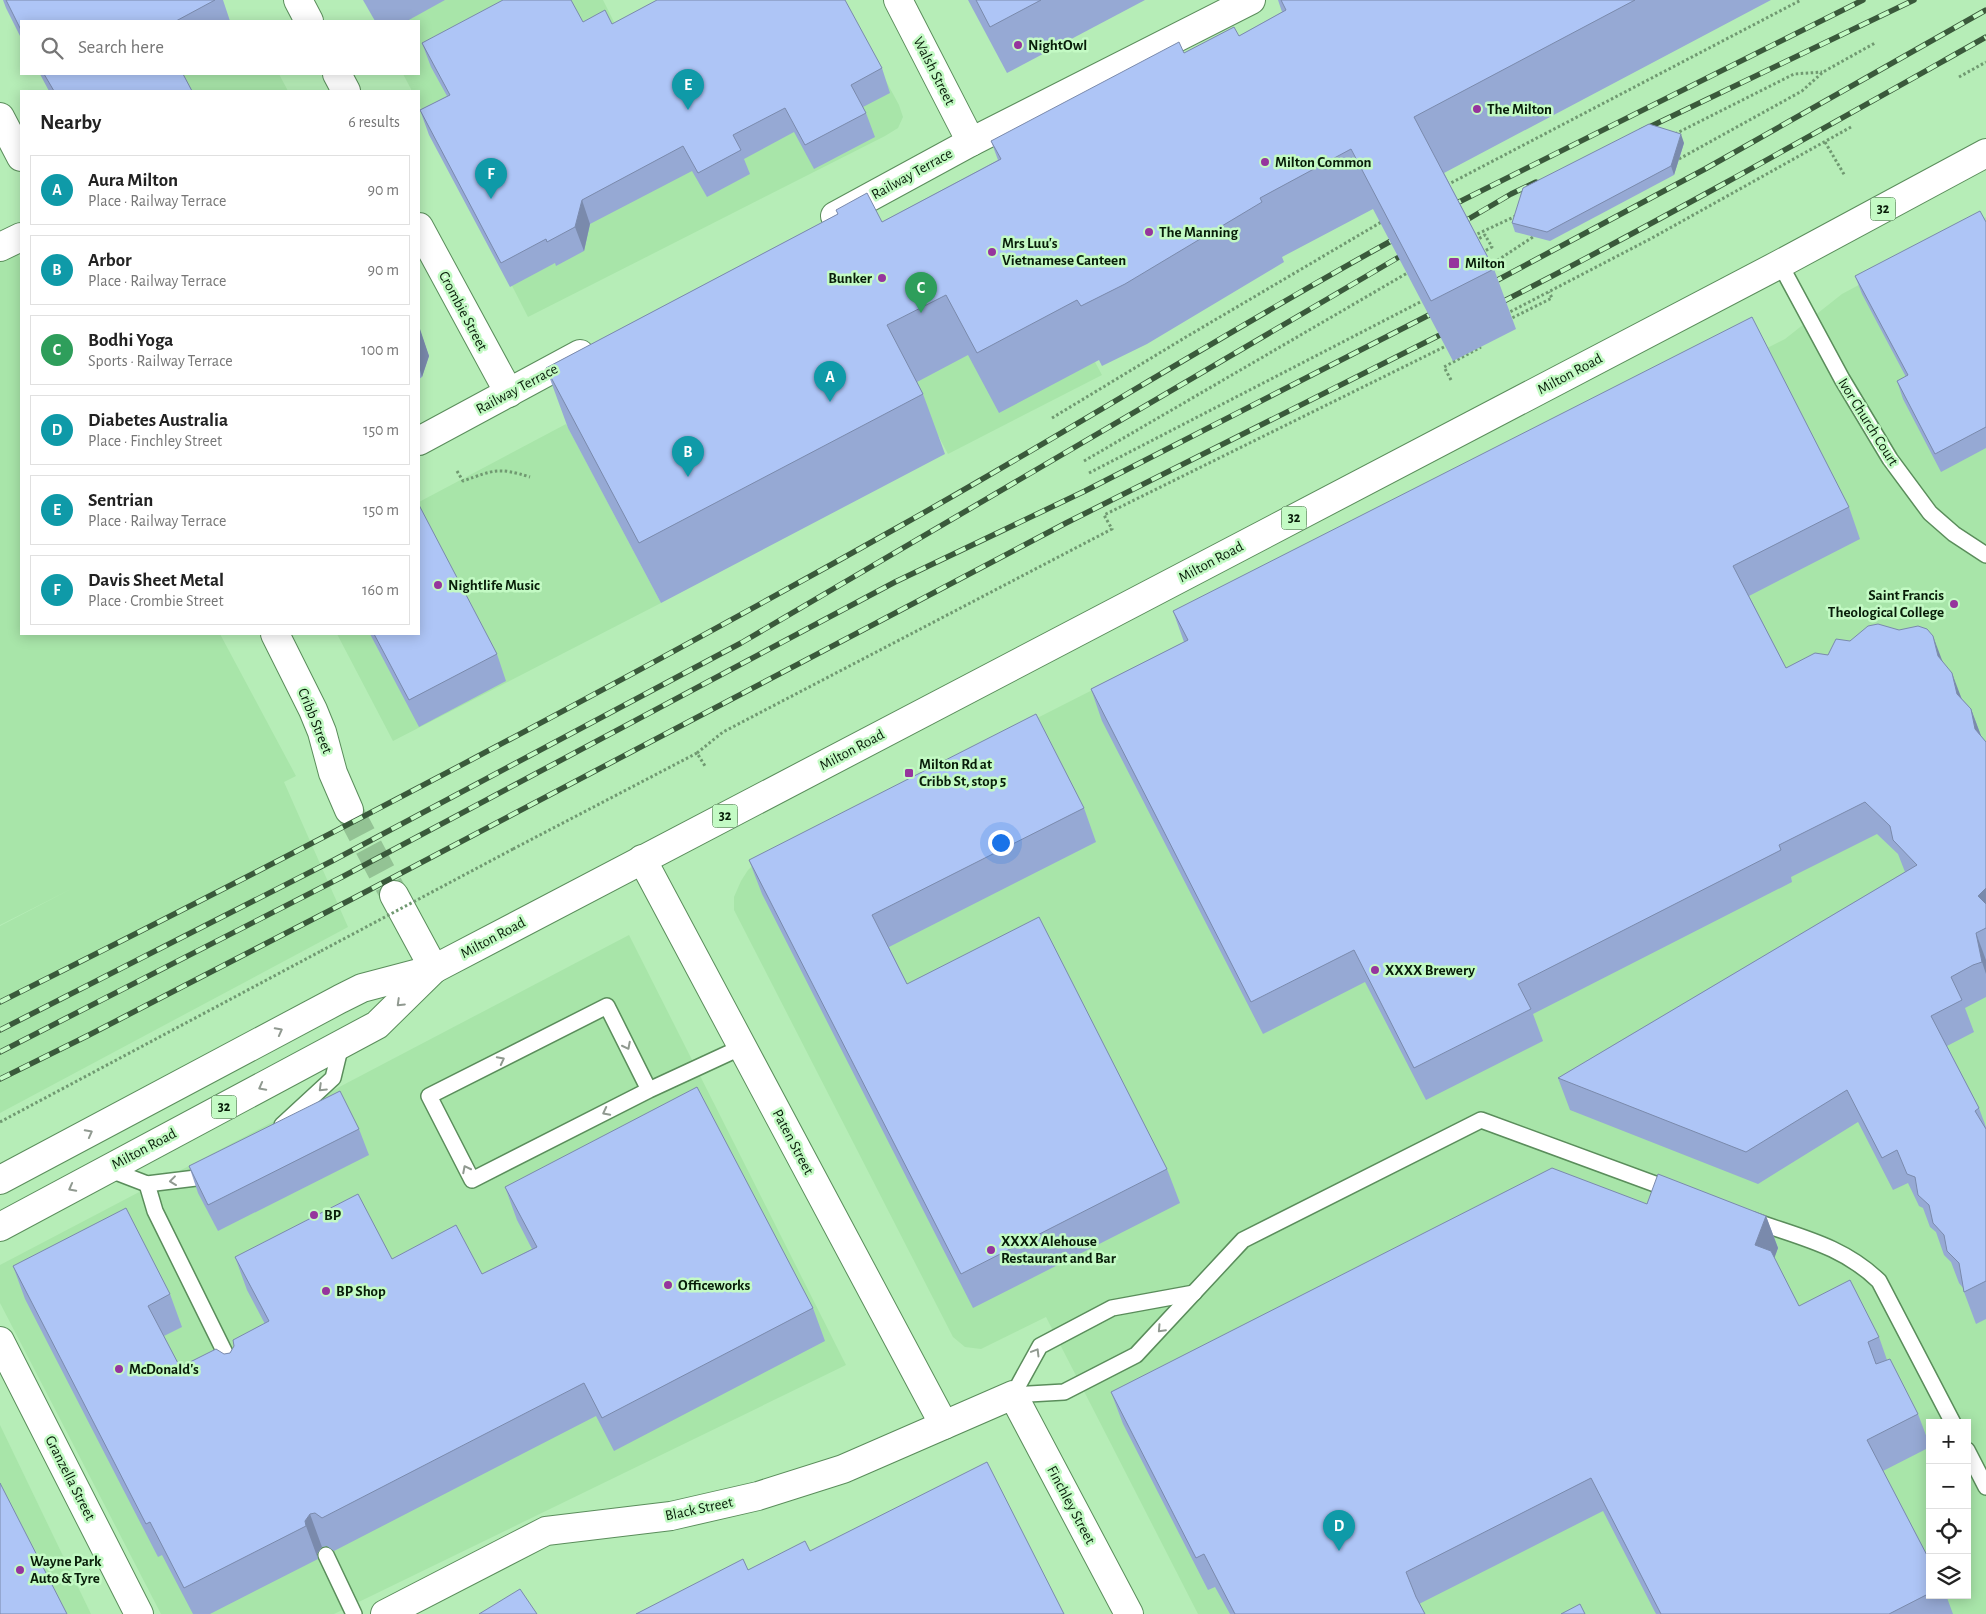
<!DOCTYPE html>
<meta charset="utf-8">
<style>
:root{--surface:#fff;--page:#f2f2f2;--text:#222;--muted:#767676;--line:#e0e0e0;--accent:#96359d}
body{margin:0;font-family:"Alegreya Sans",sans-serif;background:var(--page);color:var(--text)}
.controls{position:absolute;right:15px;bottom:15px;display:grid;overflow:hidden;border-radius:0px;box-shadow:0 2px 12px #0003}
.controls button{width:45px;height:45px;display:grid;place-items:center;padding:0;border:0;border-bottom:1px solid var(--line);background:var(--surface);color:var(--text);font:25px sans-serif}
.you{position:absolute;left:1000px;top:842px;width:18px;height:18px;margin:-12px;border:4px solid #fff;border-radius:50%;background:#1a73e8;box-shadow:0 0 0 8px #1a73e833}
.badge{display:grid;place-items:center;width:32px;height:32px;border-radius:50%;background:var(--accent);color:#fff;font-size:16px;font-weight:700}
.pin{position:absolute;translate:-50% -41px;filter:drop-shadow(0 1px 2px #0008)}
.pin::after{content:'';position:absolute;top:26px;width:18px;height:15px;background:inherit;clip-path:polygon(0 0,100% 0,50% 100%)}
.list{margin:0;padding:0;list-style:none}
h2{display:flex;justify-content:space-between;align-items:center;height:65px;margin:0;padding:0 20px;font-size:21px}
h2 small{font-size:16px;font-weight:400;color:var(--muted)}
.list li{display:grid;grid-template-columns:32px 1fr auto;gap:15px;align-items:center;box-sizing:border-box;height:70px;margin:0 10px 10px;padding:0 10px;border:1px solid var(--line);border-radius:0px}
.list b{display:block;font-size:19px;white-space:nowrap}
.list p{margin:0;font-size:16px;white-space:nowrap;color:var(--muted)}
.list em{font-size:16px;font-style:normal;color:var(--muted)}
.icon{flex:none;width:28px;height:28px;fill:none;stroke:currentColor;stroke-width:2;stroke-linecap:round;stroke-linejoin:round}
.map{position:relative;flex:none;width:1986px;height:1614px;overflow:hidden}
.search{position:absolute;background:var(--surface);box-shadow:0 2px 12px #0003;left:20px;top:20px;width:400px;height:55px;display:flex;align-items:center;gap:12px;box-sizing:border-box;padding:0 18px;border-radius:0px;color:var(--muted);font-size:19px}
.panel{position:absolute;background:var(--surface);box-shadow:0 2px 12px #0003;left:20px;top:90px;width:400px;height:545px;border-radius:0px}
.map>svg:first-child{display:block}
.built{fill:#a8e5a9;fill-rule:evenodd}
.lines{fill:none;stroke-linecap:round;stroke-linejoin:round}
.tertiary-tunnel{stroke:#93c394;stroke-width:28;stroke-dasharray:28 14;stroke-linecap:butt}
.service-casing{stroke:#5a8d5b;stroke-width:18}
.minor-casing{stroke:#5a8d5b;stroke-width:30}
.tertiary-casing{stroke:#5a8d5b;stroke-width:30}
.primary-casing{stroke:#5a8d5b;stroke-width:30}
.path{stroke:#709971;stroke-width:3;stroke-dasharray:2.5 2.5;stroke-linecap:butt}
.service{stroke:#fff;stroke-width:15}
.minor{stroke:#fff;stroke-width:28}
.tertiary{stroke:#fff;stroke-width:28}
.primary{stroke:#fff;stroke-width:28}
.rail-casing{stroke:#3a593b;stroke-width:5.5}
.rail{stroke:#c3fac4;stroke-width:4;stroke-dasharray:11;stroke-linecap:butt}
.path-bridge{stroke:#709971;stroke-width:3;stroke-dasharray:2.5 2.5;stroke-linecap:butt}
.wall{fill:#96a9d4}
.shaded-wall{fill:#7a8aac}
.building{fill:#aec5f6;stroke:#7a8aac}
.oneway{stroke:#909990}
.poi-dot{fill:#96359d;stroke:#c3fac4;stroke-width:2}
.labels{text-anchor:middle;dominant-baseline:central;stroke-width:5;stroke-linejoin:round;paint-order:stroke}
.shield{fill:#c3fac4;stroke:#405f41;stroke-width:1}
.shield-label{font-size:14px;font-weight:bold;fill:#081d09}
.poi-label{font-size:15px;font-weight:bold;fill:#081d09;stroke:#c3fac4;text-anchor:start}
.street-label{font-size:15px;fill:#081d09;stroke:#c3fac4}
</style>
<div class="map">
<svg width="1986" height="1614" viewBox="0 0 1986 1614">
<rect width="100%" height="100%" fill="#b6edb7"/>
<!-- built -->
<g class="built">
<path d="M366,0H603L617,28L842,0L899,105L903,117L898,128L885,136L528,317L419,104V91H412L403,74H419V21H377Z"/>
<path d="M40,74H279L288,91H49Z"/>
<path d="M1986,217V1614H1198L1046,1317L981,1349L965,1347L953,1337L734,910V897L741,881L748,870L761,858L1785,339L1842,294ZM1930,1423H1967V1595H1930Z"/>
<path d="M11,241L21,260V634H220L296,776L284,782L348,927L0,1113V926L71,889L0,925V247Z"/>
<path d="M865,298L1095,362L1102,375L948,454Z"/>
<path d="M566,424L661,603L393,741L337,634H419V502Z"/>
<path d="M629,935L846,1365L334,1614H161L0,1303V1265Z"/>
<path d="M0,1425L91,1614H0Z"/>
</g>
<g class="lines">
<!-- tertiary-tunnel -->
<path class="tertiary-tunnel" d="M349,810L394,895"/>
<defs>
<g id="service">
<path d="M1780,264L1842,379L1890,459L1930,513L1954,534L1986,555"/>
<path d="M649,1090L607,1006L429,1096L472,1180L649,1090L742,1047"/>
<path d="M282,1125L333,1078L341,1045"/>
<path d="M108,1169L147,1184L196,1178L211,1171"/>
<path d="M147,1184L155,1211L234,1371"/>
<path d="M1752,1220C1798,1237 1842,1245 1879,1281L1953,1423"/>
<path d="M1013,1395L1064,1392L1136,1355L1243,1240L1481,1120L1674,1191"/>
<path d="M1013,1395L1040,1346L1112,1308L1194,1293"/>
<path d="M1967,1450L1986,1487"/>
<path d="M326,1555L354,1614"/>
</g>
<g id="minor">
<path d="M298,0L309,21"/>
<path d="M898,0L971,142"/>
<path d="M337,74L346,91"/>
<path d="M835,216L971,142L1251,0"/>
<path d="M419,227L509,393"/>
<path d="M0,247L21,237"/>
<path d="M419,441L580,354"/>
<path d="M642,859L944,1425"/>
<path d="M0,1341L139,1614"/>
<path d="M385,1614L546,1531L671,1516L758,1496L843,1469L1013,1395L1129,1614"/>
</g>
<g id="tertiary">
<path d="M0,117L21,157"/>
<path d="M275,634L313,710L322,732L333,773L349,810"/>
<path d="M394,895L434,969"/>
</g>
<g id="primary">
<path d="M0,1180L340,999L362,988L434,969L1780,264L1986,153"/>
<path d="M0,1227L377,1025L433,970"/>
</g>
</defs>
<!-- service casing -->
<use href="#service" class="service-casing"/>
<!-- minor casing -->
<use href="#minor" class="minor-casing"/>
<!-- tertiary casing -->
<use href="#tertiary" class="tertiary-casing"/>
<!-- primary casing -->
<use href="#primary" class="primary-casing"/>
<!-- path -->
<g class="path">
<path d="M1959,77L1986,62"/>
<path d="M1675,134L1794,74L1822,72"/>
<path d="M1825,142L1845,176"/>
<path d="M1679,159L1802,91L1823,72L1875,43"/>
<path d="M1447,185L1801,0"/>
<path d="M1473,236L1518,215"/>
<path d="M1475,241L1485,235L1492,247L1483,252"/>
<path d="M1489,266L1533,237"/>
<path d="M1506,314L1652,238L1851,127"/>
<path d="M1508,320L1552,298L1549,292"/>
<path d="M1451,380L1444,367L1481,347"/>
<path d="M1052,418L1186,337L1383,221"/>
<path d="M1084,461L1409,272"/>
<path d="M457,471L463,481C494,470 498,467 530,477"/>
<path d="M1089,473L1424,300"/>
<path d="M697,753L723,732L1112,529L1104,515L1448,345"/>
<path d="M513,849L697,753L705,766"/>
<path d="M0,1122L321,951"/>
</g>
<!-- service -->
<use href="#service" class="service"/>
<!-- minor -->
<use href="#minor" class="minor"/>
<!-- tertiary -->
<use href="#tertiary" class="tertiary"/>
<!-- primary -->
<use href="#primary" class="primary"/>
<defs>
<g id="rail">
<path d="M1641,131L1914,0"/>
<path d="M1451,206L1863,0"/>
<path d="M1460,224L1511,194L1536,182"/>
<path d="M1492,283L1705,169L1986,10"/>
<path d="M1502,302C1666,218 1826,127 1986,37"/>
<path d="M0,1002C304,850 605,692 902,525C1066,433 1226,332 1391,241"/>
<path d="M0,1030L334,860L741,643L1399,257"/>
<path d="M0,1052L342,877L895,582L1085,491L1429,315"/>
<path d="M0,1079L89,1035L352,899L1066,523L1440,335"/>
</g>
</defs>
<!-- rail casing -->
<use href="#rail" class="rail-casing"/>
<!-- rail -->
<use href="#rail" class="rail"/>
<!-- path-bridge -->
<path class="path-bridge" d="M321,951L513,849"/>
</g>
<!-- wall -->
<g class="wall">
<path d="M3,0H223L230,21H21V38L6,8Z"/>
<path d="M363,0H445L407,21H375Z"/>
<path d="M968,0H1145L1007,73Z"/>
<path d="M1278,0H1771L1444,173L1494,269L1516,329L1453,361L1373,209L1282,257L1284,262L1147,344L1102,366L1099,360L999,413L968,355L917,382L923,394L945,454L661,603L568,428L546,368L838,214L836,210L882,222L998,160L991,141L1184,53L1239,36L1282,12Z"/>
<path d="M583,22L612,24L882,68L890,93L863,107L866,113L875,137L814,169L794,132L744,159L750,174L707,197L692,171L590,224L584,251L556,266L555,263L510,287L429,135L420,110L447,96L431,67L422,43Z"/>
<path d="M40,74H183L192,91H49Z"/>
<path d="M1684,143L1674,175L1550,241L1515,232L1512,223Z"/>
<path d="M1986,222V448L1941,472L1903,399L1897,381L1906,377L1862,294L1855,276Z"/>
<path d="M419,328L429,356L422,377L419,379Z"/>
<path d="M1849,507L1860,539L1749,596L1786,668L1828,655L1942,661L1962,699L1971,709L1981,736L1986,742V997L1965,1008L1974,1032L1947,1046L1979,1108L1986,1127V1319L1976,1324L1964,1292L1963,1288L1959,1283L1951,1262L1944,1255L1936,1232L1930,1227L1923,1208L1919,1206L1908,1183L1893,1190L1858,1122L1758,1184L1570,1110L1558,1078L1905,872L1898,854L1877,834L1791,877L1792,882L1533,1014L1543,1041L1426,1100L1365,982L1263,1034L1102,721L1091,689L1184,642L1173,611Z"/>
<path d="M370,634H419L497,654L506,681L419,727Z"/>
<path d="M1084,808L1096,842L889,947L907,984L1167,1169L1180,1203L973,1308L762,894L749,860Z"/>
<path d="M359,1129L369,1155L218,1231L198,1193L189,1166Z"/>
<path d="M505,1187L813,1308L825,1341L614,1451L596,1416L334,1551L327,1546L322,1547L317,1554L318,1559L210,1614H193L162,1555L158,1557L25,1299L13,1266L170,1294L182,1327L164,1336L180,1367L230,1353L265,1324L247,1290L235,1257L392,1259L482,1274L532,1249L517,1220Z"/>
<path d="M1647,1204L1766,1216L1778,1248L1774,1258L1799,1306L1879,1337L1887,1360L1918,1414L1930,1446V1447L1883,1471L1930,1561V1595H1946L1953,1614H1656L1603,1511L1419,1604L1425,1614H1230L1215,1587L1208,1590L1123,1424L1111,1392Z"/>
</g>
<!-- shaded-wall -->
<g class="shaded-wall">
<path d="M1681,134L1684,143L1674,175L1671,166Z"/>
<path d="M582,200L590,224L584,251L575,227Z"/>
<path d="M420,329L429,356L422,377L419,367V332Z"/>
<path d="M1933,636L1945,668L1938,656Z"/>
<path d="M1952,673L1964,705L1957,694Z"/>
<path d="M1971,709L1983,741L1975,729Z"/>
<path d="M1986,888V919L1978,896Z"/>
<path d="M1976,933L1986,960V974L1982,962Z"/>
<path d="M1766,1216L1778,1248L1767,1278L1755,1245Z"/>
<path d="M310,1514L322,1547L317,1554L318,1559L306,1526L305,1521Z"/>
</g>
<!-- building -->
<g class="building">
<path d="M6,0H215L176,21H21V30Z"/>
<path d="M503,0H571L583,22L605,10L612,24L657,0H845L882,68L851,85L866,113L805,145L785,108L733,135L741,150L698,173L683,146L582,200L575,227L547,242L546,239L501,263L420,110L450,95L422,43Z"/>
<path d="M976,0H1041L990,27Z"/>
<path d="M1281,0H1635L1414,117L1494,269L1431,301L1351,149L1260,198L1262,202L1125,284L1081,306L1077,300L977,353L946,295L887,325L923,394L639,543L546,368L838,214L836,210L867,193L882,222L1001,159L991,141L1179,42L1184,53L1234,27L1239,36L1286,10Z"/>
<path d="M44,74H183L192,91H54Z"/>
<path d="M1649,124L1681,134L1671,166L1547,232L1512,223L1523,188Z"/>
<path d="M1980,211L1986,222V427L1935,454L1897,381L1908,375L1855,276Z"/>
<path d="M1752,317L1849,507L1733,566L1786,668L1815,653L1828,655L1836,639L1850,641L1868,626L1878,624L1899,630L1918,626L1927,629L1933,636L1938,656L1952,673L1957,694L1971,709L1975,729L1986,742V888L1978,896L1986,904V928L1976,933L1982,962L1973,965L1951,977L1962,1000L1931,1016L1979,1108L1975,1111L1986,1129V1281L1964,1292L1959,1263L1947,1251L1944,1235L1933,1223L1929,1205L1918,1195L1915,1177L1907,1174L1897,1150L1882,1158L1847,1090L1746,1152L1558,1078L1917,865L1893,840L1890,826L1865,802L1779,845L1781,850L1518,984L1531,1009L1414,1068L1354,950L1251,1002L1091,689L1188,640L1173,611Z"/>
<path d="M419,505L497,654L409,700L374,634H419Z"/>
<path d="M1036,714L1084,808L872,915L907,984L1039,917L1167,1169L961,1274L749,860Z"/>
<path d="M697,1087L813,1308L602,1418L584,1383L322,1518L315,1513L310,1514L305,1521L306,1526L184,1588L150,1522L146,1524L13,1266L126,1208L170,1294L148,1306L180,1367L216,1349L224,1354L230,1353L234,1346L233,1340L269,1321L235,1257L358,1194L392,1259L456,1225L482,1274L537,1247L505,1187Z"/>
<path d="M340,1091L359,1129L208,1205L189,1166Z"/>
<path d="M1552,1168L1647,1204L1658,1174L1766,1216L1755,1245L1771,1251L1799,1306L1850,1280L1879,1337L1868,1342L1876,1364L1890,1359L1918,1414L1867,1440L1930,1561V1593L1889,1614H1661L1591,1478L1406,1572L1416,1597L1425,1614H1235L1204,1554L1196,1558L1111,1392Z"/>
<path d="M987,1462L1064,1614H636L743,1559L748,1570L805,1541L810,1551Z"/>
<path d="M0,1483L67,1614H0Z"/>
<path d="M520,1589L537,1614H479Z"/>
<path d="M1580,1604L1585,1614H1561Z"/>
</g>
<!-- one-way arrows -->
<defs><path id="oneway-chevron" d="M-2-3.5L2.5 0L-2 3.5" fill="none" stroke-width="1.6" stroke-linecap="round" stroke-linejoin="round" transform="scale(1.25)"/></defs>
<g class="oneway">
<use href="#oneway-chevron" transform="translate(400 1003) rotate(136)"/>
<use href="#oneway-chevron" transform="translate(279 1031) rotate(-28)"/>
<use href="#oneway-chevron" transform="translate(627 1046) rotate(63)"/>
<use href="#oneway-chevron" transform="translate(501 1060) rotate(-27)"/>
<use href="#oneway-chevron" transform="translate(262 1087) rotate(152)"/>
<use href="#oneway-chevron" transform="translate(322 1088) rotate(136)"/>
<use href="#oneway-chevron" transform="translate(606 1112) rotate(153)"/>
<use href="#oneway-chevron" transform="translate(89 1133) rotate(-28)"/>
<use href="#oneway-chevron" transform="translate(466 1169) rotate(-117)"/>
<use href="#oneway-chevron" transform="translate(173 1181) rotate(173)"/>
<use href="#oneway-chevron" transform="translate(72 1188) rotate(152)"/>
<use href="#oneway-chevron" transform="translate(1161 1329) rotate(133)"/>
<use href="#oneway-chevron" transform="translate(1036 1352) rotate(-59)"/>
</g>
<!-- markers -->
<g class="poi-dot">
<circle cx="1018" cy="45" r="5"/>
<circle cx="1477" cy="109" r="5"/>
<circle cx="1265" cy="162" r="5"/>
<circle cx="1149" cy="232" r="5"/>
<circle cx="992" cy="252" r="5"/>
<rect x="1448" y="257" width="12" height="12" rx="2.5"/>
<circle cx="882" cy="278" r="5"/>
<circle cx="438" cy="585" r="5"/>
<circle cx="1954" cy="604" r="5"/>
<rect x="904" y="768" width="10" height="10" rx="2.5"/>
<circle cx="1375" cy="970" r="5"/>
<circle cx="314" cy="1215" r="5"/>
<circle cx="991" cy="1250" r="5"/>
<circle cx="668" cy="1285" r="5"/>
<circle cx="326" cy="1291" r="5"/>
<circle cx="119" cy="1369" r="5"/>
<circle cx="20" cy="1570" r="5"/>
</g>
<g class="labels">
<!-- shield labels -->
<g class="shield">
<rect x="1870.5" y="197.5" width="25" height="23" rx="4"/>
<rect x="1281.5" y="506.5" width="25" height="23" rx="4"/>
<rect x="712.5" y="804.5" width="25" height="23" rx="4"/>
<rect x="211.5" y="1095.5" width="25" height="23" rx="4"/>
</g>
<g class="shield-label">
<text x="1883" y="209">32</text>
<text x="1294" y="518">32</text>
<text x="725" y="816">32</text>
<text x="224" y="1107">32</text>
</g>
<!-- poi labels -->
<g class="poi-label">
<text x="1028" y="45">NightOwl</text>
<text x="1487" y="109">The Milton</text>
<text x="1275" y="162">Milton Common</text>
<text x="1159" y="232">The Manning</text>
<text x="1002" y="243">Mrs Luu's<tspan x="1002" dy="17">Vietnamese Canteen</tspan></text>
<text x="1465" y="263">Milton</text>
<text x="872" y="278" text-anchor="end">Bunker</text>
<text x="448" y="585">Nightlife Music</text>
<text x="1944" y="595" text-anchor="end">Saint Francis<tspan x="1944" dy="17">Theological College</tspan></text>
<text x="919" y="764">Milton Rd at<tspan x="919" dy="17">Cribb St, stop 5</tspan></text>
<text x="1385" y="970">XXXX Brewery</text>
<text x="324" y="1215">BP</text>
<text x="1001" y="1241">XXXX Alehouse<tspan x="1001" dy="17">Restaurant and Bar</tspan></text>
<text x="678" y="1285">Officeworks</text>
<text x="336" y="1291">BP Shop</text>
<text x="129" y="1369">McDonald's</text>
<text x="30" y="1561">Wayne Park<tspan x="30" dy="17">Auto &amp; Tyre</tspan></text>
</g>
<!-- street labels -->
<g class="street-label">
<text transform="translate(934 71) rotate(63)">Walsh Street</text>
<text transform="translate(912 174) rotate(-29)">Railway Terrace</text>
<text transform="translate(463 311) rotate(62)">Crombie Street</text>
<text transform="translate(1570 374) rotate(-28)">Milton Road</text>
<text transform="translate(517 389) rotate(-28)">Railway Terrace</text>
<text transform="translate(1868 422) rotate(58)">Ivor Church Court</text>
<text transform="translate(1211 562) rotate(-28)">Milton Road</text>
<text transform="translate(315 721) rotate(68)">Cribb Street</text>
<text transform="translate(852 750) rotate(-28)">Milton Road</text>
<text transform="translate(493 938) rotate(-28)">Milton Road</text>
<text transform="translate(793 1142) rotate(62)">Paten Street</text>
<text transform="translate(144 1149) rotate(-28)">Milton Road</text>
<text transform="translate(70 1478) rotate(63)">Granzella Street</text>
<text transform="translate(1071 1505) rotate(62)">Finchley Street</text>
<text transform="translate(699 1509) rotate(-12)">Black Street</text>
</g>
</g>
</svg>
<div class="controls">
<button>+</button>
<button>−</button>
<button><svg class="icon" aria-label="locate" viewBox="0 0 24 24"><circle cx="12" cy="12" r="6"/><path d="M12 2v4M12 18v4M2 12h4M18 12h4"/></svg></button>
<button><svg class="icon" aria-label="layers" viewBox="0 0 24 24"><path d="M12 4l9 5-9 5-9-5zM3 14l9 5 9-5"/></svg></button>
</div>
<div class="you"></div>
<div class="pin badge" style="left:830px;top:402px;background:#0f9aa8">A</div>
<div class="pin badge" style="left:688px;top:477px;background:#0f9aa8">B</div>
<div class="pin badge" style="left:921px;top:313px;background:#2e9e5b">C</div>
<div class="pin badge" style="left:1339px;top:1551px;background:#0f9aa8">D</div>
<div class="pin badge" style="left:688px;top:110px;background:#0f9aa8">E</div>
<div class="pin badge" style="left:491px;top:199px;background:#0f9aa8">F</div>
<div class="search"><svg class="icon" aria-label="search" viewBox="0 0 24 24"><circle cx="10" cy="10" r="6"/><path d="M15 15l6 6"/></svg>Search here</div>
<section class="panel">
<h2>Nearby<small>6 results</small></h2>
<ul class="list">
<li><span class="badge" style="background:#0f9aa8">A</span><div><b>Aura Milton</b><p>Place · Railway Terrace</p></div><em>90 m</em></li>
<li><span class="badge" style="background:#0f9aa8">B</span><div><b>Arbor</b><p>Place · Railway Terrace</p></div><em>90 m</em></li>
<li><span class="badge" style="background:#2e9e5b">C</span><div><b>Bodhi Yoga</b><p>Sports · Railway Terrace</p></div><em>100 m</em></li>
<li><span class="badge" style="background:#0f9aa8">D</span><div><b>Diabetes Australia</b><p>Place · Finchley Street</p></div><em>150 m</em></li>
<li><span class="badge" style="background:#0f9aa8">E</span><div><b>Sentrian</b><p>Place · Railway Terrace</p></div><em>150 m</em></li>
<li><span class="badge" style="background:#0f9aa8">F</span><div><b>Davis Sheet Metal</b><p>Place · Crombie Street</p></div><em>160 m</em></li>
</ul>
</section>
</div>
